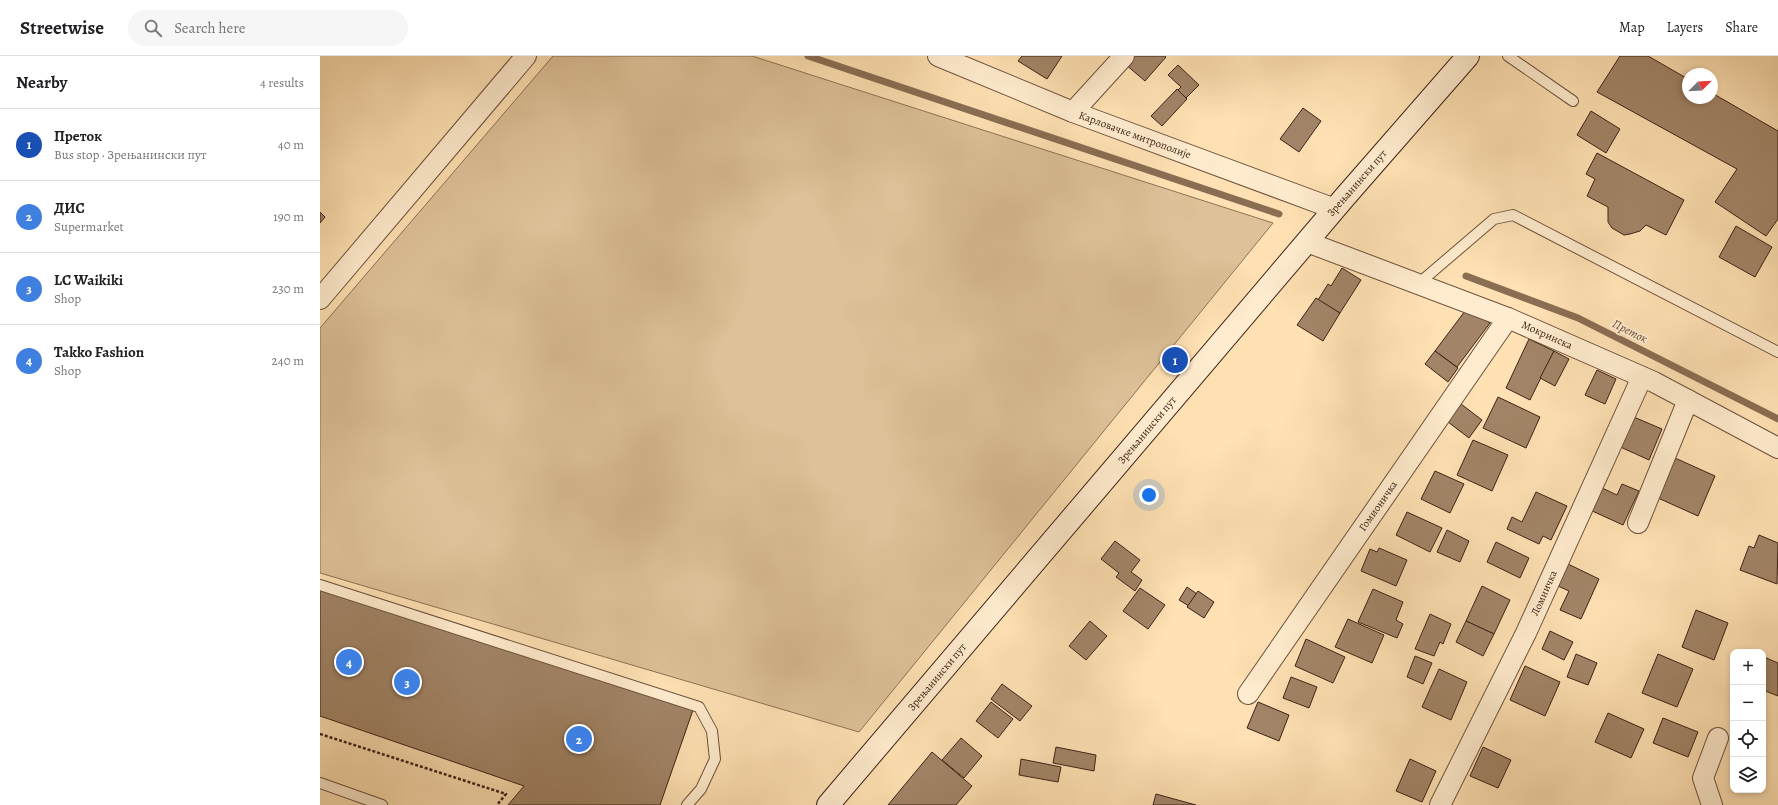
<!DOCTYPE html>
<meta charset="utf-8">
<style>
:root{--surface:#fff;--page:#f6f6f6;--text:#202124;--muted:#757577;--line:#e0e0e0;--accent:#0b8043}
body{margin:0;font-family:Alegreya,serif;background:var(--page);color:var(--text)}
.controls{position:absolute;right:12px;bottom:12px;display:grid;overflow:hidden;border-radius:8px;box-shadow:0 2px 6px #0003}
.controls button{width:36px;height:36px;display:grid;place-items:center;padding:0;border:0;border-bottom:1px solid var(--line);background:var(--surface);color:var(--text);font:20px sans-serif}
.compass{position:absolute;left:1362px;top:12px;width:36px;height:36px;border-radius:50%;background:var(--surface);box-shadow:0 2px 6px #0003;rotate:66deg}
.you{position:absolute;left:829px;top:439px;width:14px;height:14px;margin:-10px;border:3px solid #fff;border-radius:50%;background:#1a73e8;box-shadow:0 0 0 6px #1a73e833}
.badge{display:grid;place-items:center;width:26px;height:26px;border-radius:50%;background:var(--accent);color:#fff;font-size:13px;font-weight:700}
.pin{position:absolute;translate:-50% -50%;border:2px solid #fff;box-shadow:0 1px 4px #0006}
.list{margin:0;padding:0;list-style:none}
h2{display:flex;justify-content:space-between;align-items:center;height:52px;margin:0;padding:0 16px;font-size:17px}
h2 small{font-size:13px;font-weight:400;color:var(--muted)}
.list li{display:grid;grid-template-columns:26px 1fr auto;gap:12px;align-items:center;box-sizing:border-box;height:72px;padding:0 16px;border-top:1px solid var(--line)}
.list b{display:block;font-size:15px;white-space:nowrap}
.list p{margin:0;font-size:13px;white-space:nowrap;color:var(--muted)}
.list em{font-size:13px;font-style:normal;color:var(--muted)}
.icon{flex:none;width:22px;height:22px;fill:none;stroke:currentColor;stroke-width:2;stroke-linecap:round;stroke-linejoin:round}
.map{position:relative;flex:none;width:1458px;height:749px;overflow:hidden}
header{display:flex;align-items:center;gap:24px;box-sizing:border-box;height:56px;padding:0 20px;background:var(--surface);border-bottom:1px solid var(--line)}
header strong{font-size:19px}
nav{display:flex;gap:22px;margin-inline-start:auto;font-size:14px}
.search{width:280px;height:36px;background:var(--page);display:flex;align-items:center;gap:10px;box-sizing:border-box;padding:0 14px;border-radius:22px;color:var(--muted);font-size:15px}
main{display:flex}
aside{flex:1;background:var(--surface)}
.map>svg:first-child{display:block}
.green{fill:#dec198;stroke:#8e7257}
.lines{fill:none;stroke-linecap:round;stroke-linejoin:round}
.stream{stroke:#8a6e54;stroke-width:7}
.building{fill:#a28568;stroke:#3d2216}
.lane-casing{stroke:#6e523d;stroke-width:12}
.street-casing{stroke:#6e523d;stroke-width:22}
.secondary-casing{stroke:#3d2216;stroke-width:24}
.path{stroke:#3d2216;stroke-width:2.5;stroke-dasharray:3 2;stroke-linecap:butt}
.lane{stroke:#ffecce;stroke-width:10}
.street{stroke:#ffecce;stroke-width:20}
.secondary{stroke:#ffecce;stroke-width:22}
.labels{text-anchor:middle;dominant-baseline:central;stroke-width:4;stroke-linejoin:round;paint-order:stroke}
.street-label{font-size:11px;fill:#3d2216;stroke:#ffecce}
.water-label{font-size:12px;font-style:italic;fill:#6a4e3a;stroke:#ffecce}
</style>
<header>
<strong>Streetwise</strong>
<div class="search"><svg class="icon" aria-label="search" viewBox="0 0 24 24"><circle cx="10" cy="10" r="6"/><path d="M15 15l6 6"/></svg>Search here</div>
<nav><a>Map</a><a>Layers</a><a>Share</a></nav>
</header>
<main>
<aside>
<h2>Nearby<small>4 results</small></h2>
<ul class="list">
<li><span class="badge" style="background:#1a4fb4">1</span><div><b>Преток</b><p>Bus stop · Зрењанински пут</p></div><em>40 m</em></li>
<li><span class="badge" style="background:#3f7fe0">2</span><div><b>ДИС</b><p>Supermarket</p></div><em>190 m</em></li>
<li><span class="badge" style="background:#3f7fe0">3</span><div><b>LC Waikiki</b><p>Shop</p></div><em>230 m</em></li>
<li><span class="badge" style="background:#3f7fe0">4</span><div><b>Takko Fashion</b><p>Shop</p></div><em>240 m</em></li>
</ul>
</aside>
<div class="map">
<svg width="1458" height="749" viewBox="0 0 1458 749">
<rect width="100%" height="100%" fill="#ffe1b3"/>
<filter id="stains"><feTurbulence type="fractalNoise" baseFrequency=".005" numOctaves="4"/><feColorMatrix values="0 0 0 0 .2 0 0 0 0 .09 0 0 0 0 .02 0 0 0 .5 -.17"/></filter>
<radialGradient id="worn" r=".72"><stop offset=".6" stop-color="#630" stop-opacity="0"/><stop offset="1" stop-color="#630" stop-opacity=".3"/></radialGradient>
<!-- green -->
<path class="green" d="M233,0H432L953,167L539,676L0,517V272Z"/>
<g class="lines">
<!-- stream -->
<g class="stream">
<path d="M488,0L959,158"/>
<path d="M1146,220L1258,262L1458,363"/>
</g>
</g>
<!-- building -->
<g class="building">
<path d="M702,0H742L727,23L698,5Z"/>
<path d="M812,0H845L846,1L825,25L805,8Z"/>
<path d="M1300,0H1328L1368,23V42H1392V37L1458,75V163L1446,180L1395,146L1417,113L1277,36Z"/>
<path d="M858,9L879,29L866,42L858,34L861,31L848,19Z"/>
<path d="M857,33L867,43L842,70L831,60Z"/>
<path d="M983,52L1001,65L979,96L960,83Z"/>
<path d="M1271,55L1300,73L1286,97L1257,79Z"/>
<path d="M1277,97L1364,144L1346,179L1326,169L1320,175L1310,178L1304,179L1292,172L1288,166V151L1267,140L1275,123L1266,118Z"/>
<path d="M0,156L5,161L0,167Z"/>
<path d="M1416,170L1452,191L1435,221L1399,201Z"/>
<path d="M1022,212L1041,224L1020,257L998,244L1008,228L1011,230Z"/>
<path d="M996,242L1020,257L1003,285L977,269Z"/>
<path d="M1148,251L1170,267L1137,311L1115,295Z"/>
<path d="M1209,283L1234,295L1210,344L1186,332Z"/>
<path d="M1115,295L1138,312L1128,326L1105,308Z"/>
<path d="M1234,295L1249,303L1235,330L1220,322Z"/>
<path d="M1277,314L1296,323L1285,348L1265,339Z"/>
<path d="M1178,341L1220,361L1206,392L1163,372Z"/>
<path d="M1141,348L1162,364L1149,382L1128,366Z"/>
<path d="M1309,359L1342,373L1329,404L1296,389Z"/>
<path d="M1153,384L1188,399L1172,435L1137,419Z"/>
<path d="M1355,402L1395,420L1378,460L1338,442Z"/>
<path d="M1115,415L1144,428L1130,457L1101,443Z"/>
<path d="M1302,428L1319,435L1303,469L1270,454L1280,431L1297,439Z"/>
<path d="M1216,436L1247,450L1231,484L1223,480L1219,488L1187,473L1192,461L1202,466Z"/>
<path d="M1087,456L1122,472L1110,496L1076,479Z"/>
<path d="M1127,474L1149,485L1140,506L1117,496Z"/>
<path d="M1439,479L1458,487L1457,528L1420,514L1429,490L1434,492Z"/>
<path d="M795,485L820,504L811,516L822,524L815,535L796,521L799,517L781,503Z"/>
<path d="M1176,486L1209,502L1200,522L1167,506Z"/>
<path d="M1059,492L1087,504L1076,530L1041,515L1050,493L1057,496Z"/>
<path d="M1248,508L1279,523L1261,563L1240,554L1249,535L1238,530Z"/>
<path d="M1162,530L1190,544L1174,578L1146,565Z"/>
<path d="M867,531L877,538L869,550L859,544Z"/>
<path d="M0,532L373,654L340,749H188L204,730L0,660Z"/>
<path d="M820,532L845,549L828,573L803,555Z"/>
<path d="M1053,533L1083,546L1076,564L1083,568L1077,582L1038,566Z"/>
<path d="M878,535L894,546L884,562L867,551Z"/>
<path d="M1376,554L1408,567L1394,604L1362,591Z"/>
<path d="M1110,558L1131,568L1123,588L1120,586L1114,600L1095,593Z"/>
<path d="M1028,563L1064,579L1052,607L1015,591Z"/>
<path d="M770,565L787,580L766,604L749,590Z"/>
<path d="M1146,565L1174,578L1163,600L1136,586Z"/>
<path d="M1230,575L1253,586L1244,604L1222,593Z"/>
<path d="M986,583L1025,601L1013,627L975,610Z"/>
<path d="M1256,598L1277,607L1268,629L1247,621Z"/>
<path d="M1338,598L1373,613L1357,651L1322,637Z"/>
<path d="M1095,600L1112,607L1103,628L1087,621Z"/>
<path d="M1444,601L1458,607V640L1443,634Z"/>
<path d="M1205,610L1240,626L1225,660L1190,644Z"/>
<path d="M1119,613L1147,626L1131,664L1102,651Z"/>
<path d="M971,621L997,631L989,652L963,642Z"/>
<path d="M682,628L712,650L700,665L671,643Z"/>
<path d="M671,646L693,663L678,682L656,665Z"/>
<path d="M938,646L969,659L959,685L927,672Z"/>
<path d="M1288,657L1324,673L1311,702L1275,686Z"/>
<path d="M1343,662L1378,676L1368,701L1333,687Z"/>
<path d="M641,682L662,700L644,722L622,704Z"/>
<path d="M736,691L776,699L774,715L733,707Z"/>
<path d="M1163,691L1191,704L1178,732L1150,720Z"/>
<path d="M612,696L652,730L636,749H568Z"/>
<path d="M701,703L741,711L738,726L699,719Z"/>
<path d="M1090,703L1116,715L1102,746L1076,735Z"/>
<path d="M836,738L876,749H833Z"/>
</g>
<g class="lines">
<defs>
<g id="lane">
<path d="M1188,0L1253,45"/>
<path d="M1098,228L1174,163L1193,159L1458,296"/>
<path d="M0,529L379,651L392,675L395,703L381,733L367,749"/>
<path d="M0,727L62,749"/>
</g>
<g id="street">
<path d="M618,0L753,56L1015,153"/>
<path d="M753,56L804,0"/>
<path d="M987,186L1188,262L1334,326L1458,392"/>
<path d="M0,243L206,0"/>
<path d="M1318,467L1368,344"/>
<path d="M928,638L1188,262"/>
<path d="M1120,749L1206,577L1322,321"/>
<path d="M1392,749L1383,722L1398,682"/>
</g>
<path id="secondary" d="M508,749L1024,142L1148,0"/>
</defs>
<!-- lane casing -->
<use href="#lane" class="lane-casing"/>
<!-- street casing -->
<use href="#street" class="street-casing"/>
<!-- secondary casing -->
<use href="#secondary" class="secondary-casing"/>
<!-- path -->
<path class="path" d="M0,678L186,738L177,749"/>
<!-- lane -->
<use href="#lane" class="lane"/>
<!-- street -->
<use href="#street" class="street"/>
<!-- secondary -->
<use href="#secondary" class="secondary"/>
</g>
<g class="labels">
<!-- street labels -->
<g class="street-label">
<text transform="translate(815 79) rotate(20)">Карловачке митрополије</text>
<text transform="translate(1037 127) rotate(-49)">Зрењанински пут</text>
<text transform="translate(1227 279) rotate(24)">Мокринска</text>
<text transform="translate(827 374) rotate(-50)">Зрењанински пут</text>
<text transform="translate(1058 450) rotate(-55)">Гомионичка</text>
<text transform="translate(1224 537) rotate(-66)">Ломничка</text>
<text transform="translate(617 621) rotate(-50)">Зрењанински пут</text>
</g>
<!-- water labels -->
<g class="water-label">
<text transform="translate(1310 275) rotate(27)">Преток</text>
</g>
</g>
<rect width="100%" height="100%" filter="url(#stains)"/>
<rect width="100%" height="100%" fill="url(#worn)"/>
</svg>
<div class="controls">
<button>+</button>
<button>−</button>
<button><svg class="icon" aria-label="locate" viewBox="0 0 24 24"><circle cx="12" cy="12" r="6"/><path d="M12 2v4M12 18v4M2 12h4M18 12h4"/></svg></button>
<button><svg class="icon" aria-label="layers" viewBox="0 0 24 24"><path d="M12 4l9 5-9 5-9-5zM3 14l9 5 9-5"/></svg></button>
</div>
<svg class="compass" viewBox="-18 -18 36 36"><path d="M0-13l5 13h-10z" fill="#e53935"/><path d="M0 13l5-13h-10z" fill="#757577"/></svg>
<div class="you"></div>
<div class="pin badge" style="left:855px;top:304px;background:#1a4fb4">1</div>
<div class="pin badge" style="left:259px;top:683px;background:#3f7fe0">2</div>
<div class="pin badge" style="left:87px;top:626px;background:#3f7fe0">3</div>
<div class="pin badge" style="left:29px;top:606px;background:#3f7fe0">4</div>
</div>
</main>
